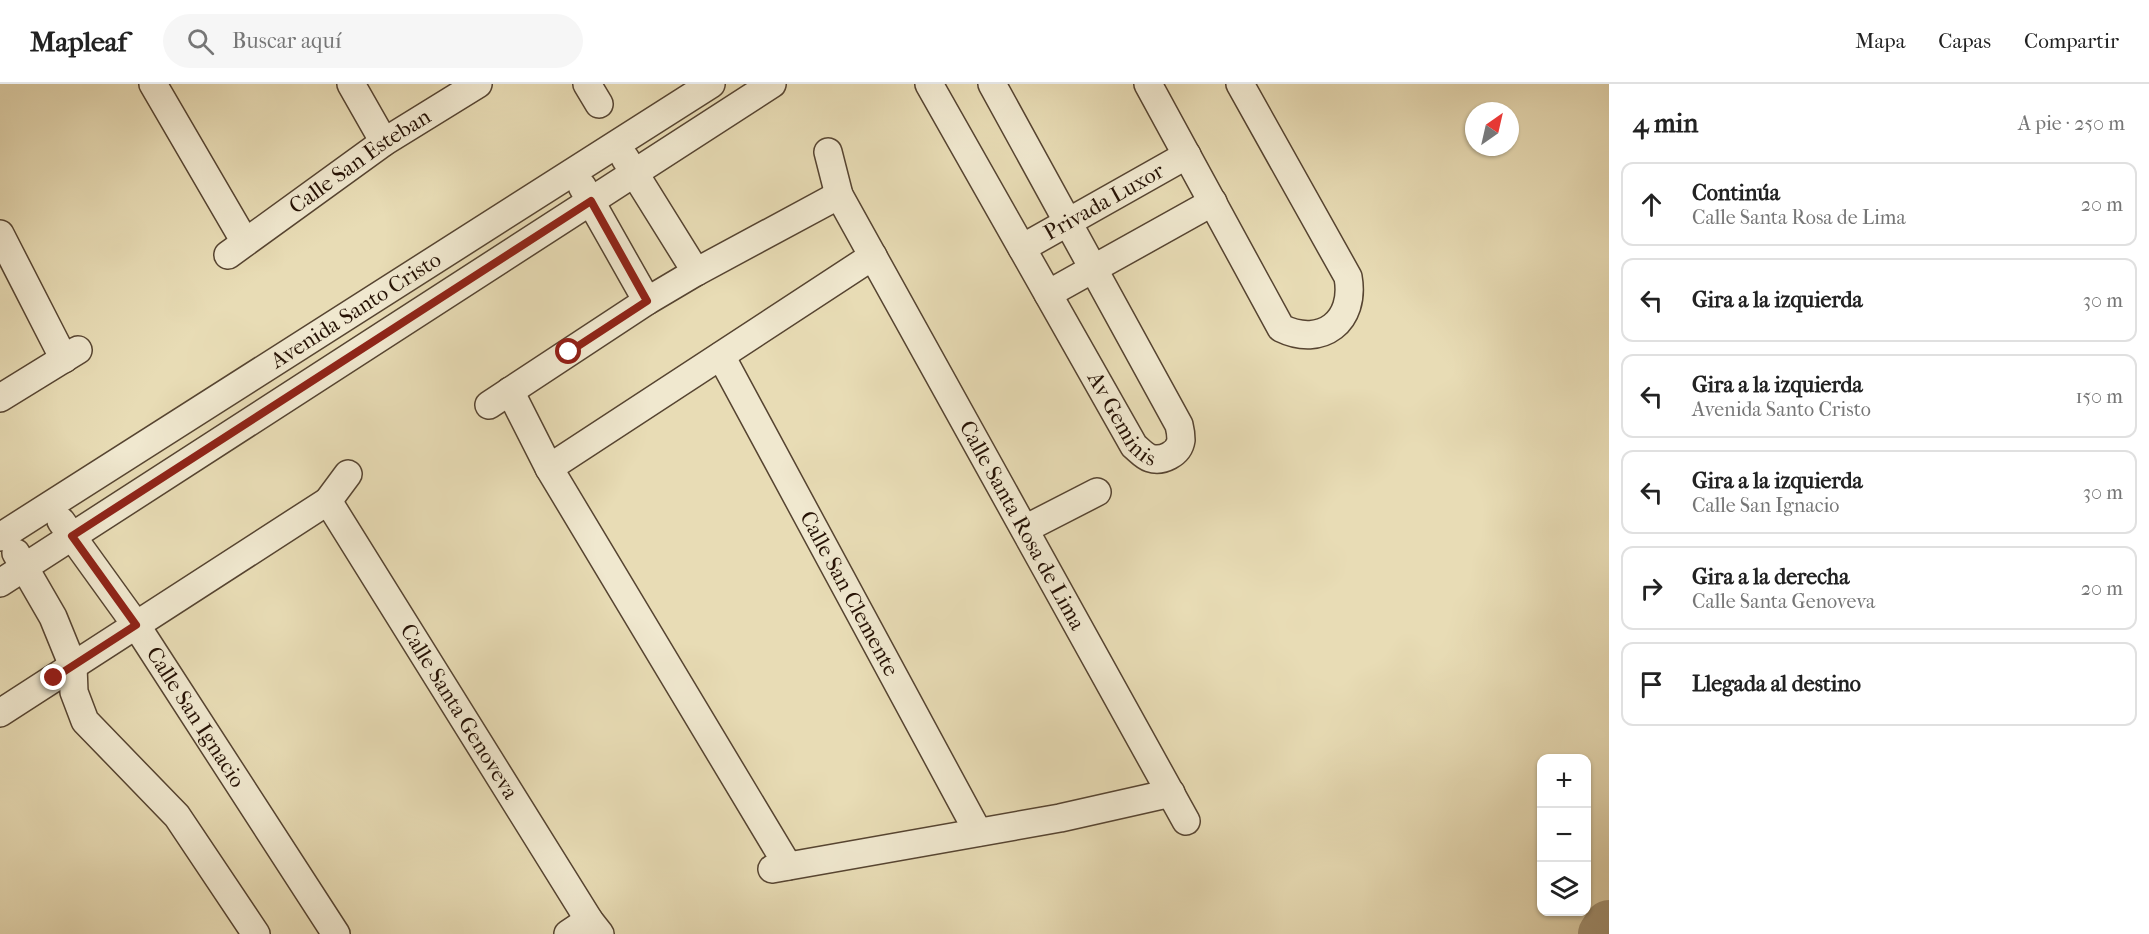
<!DOCTYPE html>
<html lang="es">
<meta charset="utf-8">
<style>
:root{--surface:#fff;--page:#f6f6f6;--text:#222;--muted:#767676;--line:#e0e0e0}
body{margin:0;font-family:"IM FELL French Canon",serif;background:var(--page);color:var(--text)}
.controls{position:absolute;right:18px;bottom:18px;display:grid;overflow:hidden;border-radius:12px;box-shadow:0 2px 4px #0004}
.controls button{width:54px;height:54px;display:grid;place-items:center;padding:0;border:0;border-bottom:2px solid var(--line);background:var(--surface);color:var(--text);font:30px sans-serif}
.compass{position:absolute;left:1465px;top:18px;width:54px;height:54px;border-radius:50%;background:var(--surface);box-shadow:0 2px 4px #0004;rotate:34deg}
.stop{position:absolute;width:18px;height:18px;margin:-14px;border:4px solid #8f2418;border-radius:50%;background:#fff}
.stop.end{background:#8f2418;border-color:#fff;box-shadow:0 2px 6px #0008}
.list{margin:0;padding:0;list-style:none}
h2{display:flex;justify-content:space-between;align-items:center;height:78px;margin:0;padding:0 24px;font-size:26px}
h2 small{font-size:20px;font-weight:400;color:var(--muted)}
.list li{display:grid;grid-template-columns:39px 1fr auto;gap:18px;align-items:center;box-sizing:border-box;height:84px;margin:0 12px 12px;padding:0 12px;border:2px solid var(--line);border-radius:12px}
.list b{display:block;font-size:22px;white-space:nowrap}
.list p{margin:0;font-size:20px;white-space:nowrap;color:var(--muted)}
.list em{font-size:20px;font-style:normal;color:var(--muted)}
.icon{flex:none;width:33px;height:33px;fill:none;stroke:currentColor;stroke-width:2;stroke-linecap:round;stroke-linejoin:round}
.map{position:relative;flex:none;width:1609px;height:850px;overflow:hidden}
header{display:flex;align-items:center;gap:36px;box-sizing:border-box;height:84px;padding:0 30px;background:var(--surface);border-bottom:2px solid var(--line)}
header strong{font-size:28px}
nav{display:flex;gap:33px;margin-inline-start:auto;font-size:21px}
.search{width:420px;height:54px;background:var(--page);display:flex;align-items:center;gap:15px;box-sizing:border-box;padding:0 21px;border-radius:33px;color:var(--muted);font-size:22px}
main{display:flex}
aside{flex:1;background:var(--surface)}
.map>svg:first-child{display:block}
.lines{fill:none;stroke-linecap:round;stroke-linejoin:round}
.river{stroke:#a69779;stroke-width:50}
.minor-casing{stroke:#564431;stroke-width:30}
.minor{stroke:#f0e8cf;stroke-width:27}
.route{stroke:#8f2418;stroke-width:8}
.labels{text-anchor:middle;dominant-baseline:central;stroke-width:4.5;stroke-linejoin:round;paint-order:stroke}
.street-label{font-size:22px;fill:#261205;stroke:#f0e8cf}
</style>
<header>
<strong>Mapleaf</strong>
<div class="search"><svg class="icon" aria-label="search" viewBox="0 0 24 24"><circle cx="10" cy="10" r="6"/><path d="M15 15l6 6"/></svg>Buscar aquí</div>
<nav><a>Mapa</a><a>Capas</a><a>Compartir</a></nav>
</header>
<main>
<div class="map">
<svg width="1609" height="850" viewBox="0 0 1609 850">
<rect width="100%" height="100%" fill="#e8dcb5"/>
<filter id="stains"><feTurbulence type="fractalNoise" baseFrequency=".00333" numOctaves="4"/><feColorMatrix values="0 0 0 0 .2 0 0 0 0 .09 0 0 0 0 .02 0 0 0 .5 -.17"/></filter>
<radialGradient id="worn" r=".72"><stop offset=".6" stop-color="#630" stop-opacity="0"/><stop offset="1" stop-color="#630" stop-opacity=".3"/></radialGradient>
<g class="lines">
<!-- river -->
<path class="river" d="M1603,850L1609,841"/>
<defs>
<g id="minor">
<path d="M153,0L245,158"/>
<path d="M351,0L384,58"/>
<path d="M587,0L599,20"/>
<path id="s1" d="M929,0L1134,362C1139,366 1144,372 1150,374C1162,378 1179,370 1181,356C1181,352 1180,345 1179,341L992,0"/>
<path d="M1148,0L1281,244C1322,264 1356,237 1348,193L1240,0"/>
<path id="s2" d="M828,68L839,111L1186,737"/>
<path d="M625,74L696,188"/>
<path d="M582,102L647,217"/>
<path d="M0,150L64,275"/>
<path id="s3" d="M1022,164L1187,71"/>
<path id="s4" d="M228,171L384,58L478,0"/>
<path d="M1048,210L1213,118"/>
<path id="s5" d="M721,272L978,748"/>
<path d="M510,307L549,384L788,782"/>
<path d="M0,314L78,266"/>
<path d="M489,321L647,217L696,188L839,111"/>
<path d="M549,384L873,172"/>
<path id="s6" d="M328,417L589,836L600,850"/>
<path id="s7" d="M61,437L136,541L336,850"/>
<path d="M1025,445L1097,408"/>
<path id="s8" d="M0,453L711,0"/>
<path d="M16,469L53,533L73,582L74,608L85,637L177,732L256,850"/>
<path d="M0,499L772,0"/>
<path d="M0,629L328,417L348,390"/>
<path d="M772,785L1060,734L1171,709"/>
<path d="M568,850L589,836"/>
</g>
</defs>
<!-- minor casing -->
<use href="#minor" class="minor-casing"/>
<!-- minor -->
<use href="#minor" class="minor"/>
</g>
<g class="lines">
<!-- route -->
<path class="route" d="M54,594L136,541L72,452L591,117L647,217L569,268"/>
</g>
<g class="labels">
<!-- street labels -->
<g class="street-label">
<text stroke="none"><textPath href="#s4" startOffset="162">Calle San Esteban</textPath></text>
<text stroke="none"><textPath href="#s3" startOffset="94">Privada Luxor</textPath></text>
<text stroke="none"><textPath href="#s8" startOffset="422">Avenida Santo Cristo</textPath></text>
<text stroke="none"><textPath href="#s1" startOffset="387">Av Geminis</textPath></text>
<text stroke="none"><textPath href="#s2" startOffset="422">Calle Santa Rosa de Lima</textPath></text>
<text stroke="none"><textPath href="#s5" startOffset="270">Calle San Clemente</textPath></text>
<text stroke="none"><textPath href="#s6" startOffset="248">Calle Santa Genoveva</textPath></text>
<text stroke="none"><textPath href="#s7" startOffset="238">Calle San Ignacio</textPath></text>
</g>
</g>
<rect width="100%" height="100%" filter="url(#stains)"/>
<rect width="100%" height="100%" fill="url(#worn)"/>
</svg>
<div class="controls">
<button>+</button>
<button>−</button>
<button><svg class="icon" aria-label="layers" viewBox="0 0 24 24"><path d="M12 4l9 5-9 5-9-5zM3 14l9 5 9-5"/></svg></button>
</div>
<svg class="compass" viewBox="-18 -18 36 36"><path d="M0-13l5 13h-10z" fill="#e53935"/><path d="M0 13l5-13h-10z" fill="#767676"/></svg>
<div class="stop" style="left:569px;top:268px"></div>
<div class="stop end" style="left:54px;top:594px"></div>
</div>
<aside>
<h2>4 min<small>A pie · 250 m</small></h2>
<ul class="list">
<li><svg class="icon" aria-label="ahead" viewBox="0 0 24 24"><path d="M12 20V5M6 11l6-6 6 6"/></svg><div><b>Continúa</b><p>Calle Santa Rosa de Lima</p></div><em>20 m</em></li>
<li><svg class="icon" aria-label="left" viewBox="0 0 24 24"><path d="M17 20v-9H6M10 6l-5 5 5 5"/></svg><div><b>Gira a la izquierda</b></div><em>30 m</em></li>
<li><svg class="icon" aria-label="left" viewBox="0 0 24 24"><path d="M17 20v-9H6M10 6l-5 5 5 5"/></svg><div><b>Gira a la izquierda</b><p>Avenida Santo Cristo</p></div><em>150 m</em></li>
<li><svg class="icon" aria-label="left" viewBox="0 0 24 24"><path d="M17 20v-9H6M10 6l-5 5 5 5"/></svg><div><b>Gira a la izquierda</b><p>Calle San Ignacio</p></div><em>30 m</em></li>
<li><svg class="icon" aria-label="right" viewBox="0 0 24 24"><path d="M7 20v-9h11M14 6l5 5-5 5"/></svg><div><b>Gira a la derecha</b><p>Calle Santa Genoveva</p></div><em>20 m</em></li>
<li><svg class="icon" aria-label="arrive" viewBox="0 0 24 24"><path d="M6 21V4h12l-3 4 3 4H6"/></svg><div><b>Llegada al destino</b></div></li>
</ul>
</aside>
</main>
